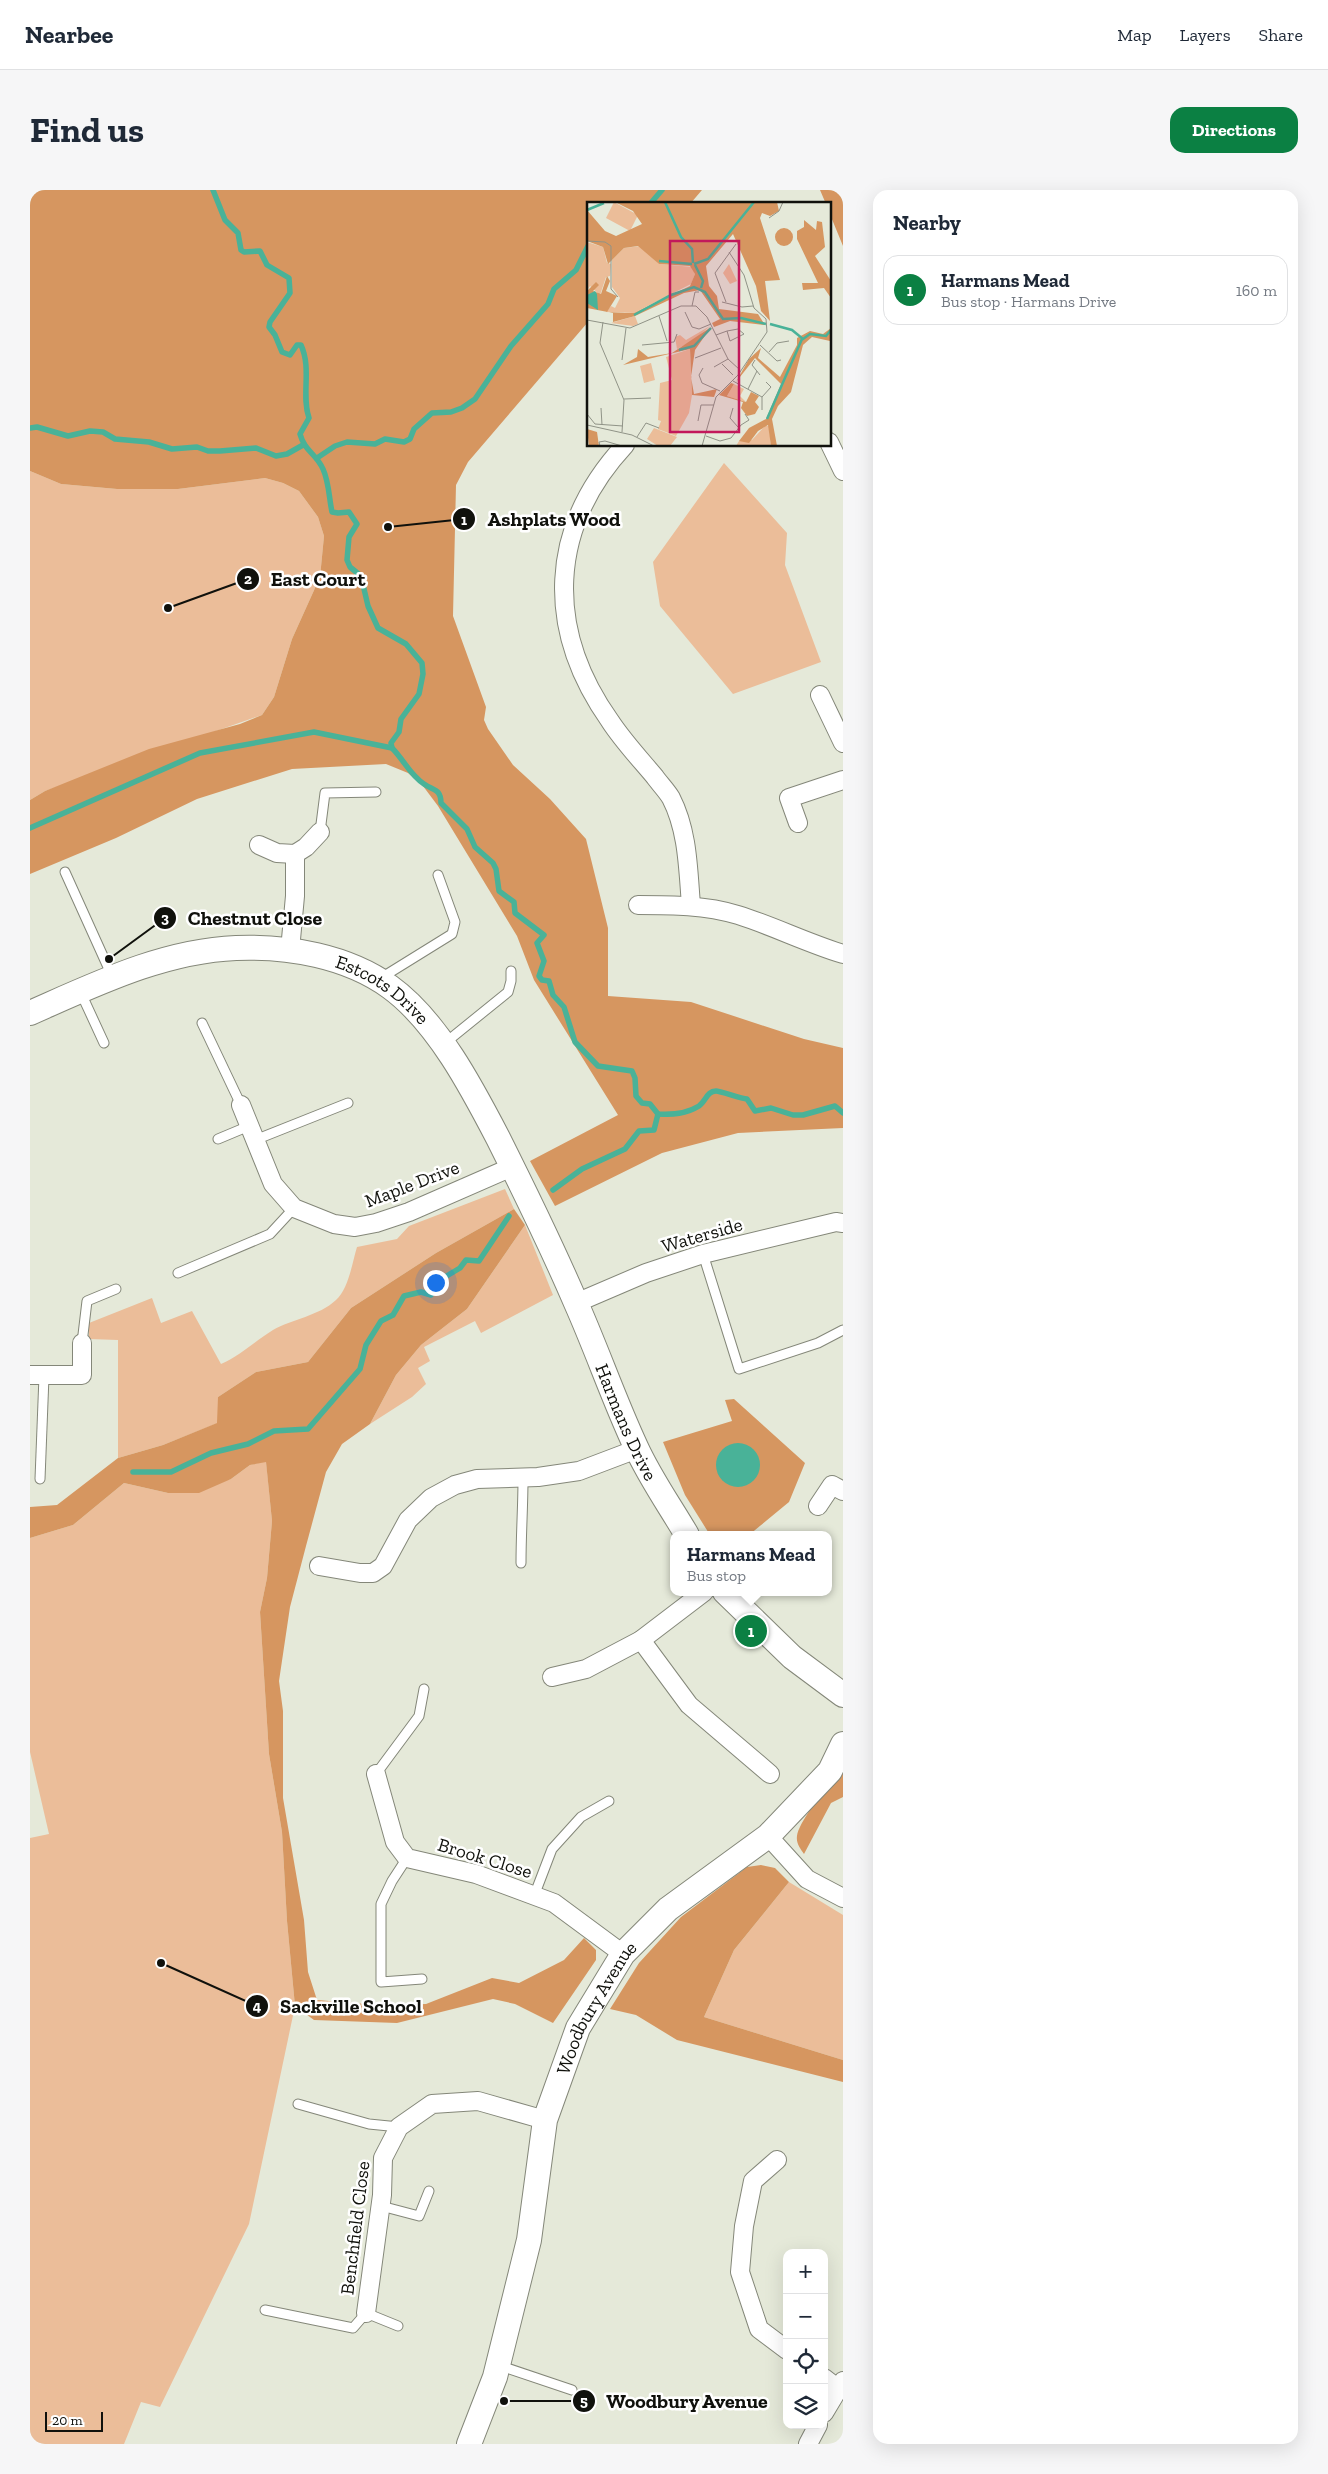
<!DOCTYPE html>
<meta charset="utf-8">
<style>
:root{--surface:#fff;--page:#f6f6f7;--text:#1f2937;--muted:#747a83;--line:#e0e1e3;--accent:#0b8043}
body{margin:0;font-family:"Zilla Slab",serif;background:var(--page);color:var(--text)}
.controls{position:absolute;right:15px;bottom:15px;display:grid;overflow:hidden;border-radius:10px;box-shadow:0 5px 20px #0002}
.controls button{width:45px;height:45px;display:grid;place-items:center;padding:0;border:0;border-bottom:1px solid var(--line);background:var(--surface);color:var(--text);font:25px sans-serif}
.scale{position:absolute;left:15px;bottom:12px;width:58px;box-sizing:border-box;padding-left:5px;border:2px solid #10110c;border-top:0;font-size:14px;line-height:18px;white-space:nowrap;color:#10110c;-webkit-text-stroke:4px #fff;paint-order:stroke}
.you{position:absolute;left:405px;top:1092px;width:18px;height:18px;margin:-12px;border:4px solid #fff;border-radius:50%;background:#1a73e8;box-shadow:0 0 0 8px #1a73e833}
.badge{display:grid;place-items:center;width:32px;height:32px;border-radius:50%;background:var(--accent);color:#fff;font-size:16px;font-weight:700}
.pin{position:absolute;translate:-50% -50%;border:2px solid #fff;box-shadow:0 1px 5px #0006}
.popup{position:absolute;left:640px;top:1341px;width:162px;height:65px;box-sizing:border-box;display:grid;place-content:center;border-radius:10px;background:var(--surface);filter:drop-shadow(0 1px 4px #0005);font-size:16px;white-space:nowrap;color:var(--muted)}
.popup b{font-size:19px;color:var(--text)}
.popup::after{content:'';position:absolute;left:50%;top:100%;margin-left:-10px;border:10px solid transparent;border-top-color:var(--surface)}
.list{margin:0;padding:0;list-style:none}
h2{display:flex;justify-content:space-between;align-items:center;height:65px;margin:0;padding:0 20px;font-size:21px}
h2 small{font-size:16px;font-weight:400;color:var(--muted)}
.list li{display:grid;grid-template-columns:32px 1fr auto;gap:15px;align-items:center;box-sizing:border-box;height:70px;margin:0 10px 10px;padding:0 10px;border:1px solid var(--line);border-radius:15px}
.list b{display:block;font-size:19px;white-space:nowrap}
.list p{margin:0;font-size:16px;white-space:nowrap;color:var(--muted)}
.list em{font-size:16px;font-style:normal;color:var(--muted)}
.icon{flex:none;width:28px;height:28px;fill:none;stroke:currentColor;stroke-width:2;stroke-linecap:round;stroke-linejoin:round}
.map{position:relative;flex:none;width:813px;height:2254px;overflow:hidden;border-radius:15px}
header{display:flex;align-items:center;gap:30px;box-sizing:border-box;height:70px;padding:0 25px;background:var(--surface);border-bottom:1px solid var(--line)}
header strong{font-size:24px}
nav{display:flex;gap:28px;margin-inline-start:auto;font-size:18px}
.intro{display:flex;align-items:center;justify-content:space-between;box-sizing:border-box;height:120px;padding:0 30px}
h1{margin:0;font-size:35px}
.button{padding:12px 22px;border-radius:15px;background:var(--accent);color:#fff;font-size:18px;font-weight:700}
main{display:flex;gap:30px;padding:0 30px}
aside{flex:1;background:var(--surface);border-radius:15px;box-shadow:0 5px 20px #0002}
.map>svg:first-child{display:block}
.green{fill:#ebbd99}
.forest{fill:#d69660}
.water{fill:#49b298}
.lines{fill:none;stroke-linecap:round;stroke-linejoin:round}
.stream{stroke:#49b298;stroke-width:5.5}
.lane-casing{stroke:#848779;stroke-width:11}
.street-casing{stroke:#848779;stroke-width:20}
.secondary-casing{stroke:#848779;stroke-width:26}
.lane{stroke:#fff;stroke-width:9}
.street{stroke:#fff;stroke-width:18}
.secondary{stroke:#fff;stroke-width:24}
.labels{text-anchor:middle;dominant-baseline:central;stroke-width:5;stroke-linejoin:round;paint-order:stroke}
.street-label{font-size:19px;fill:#10110c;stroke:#fff}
.inset-river{fill:none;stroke:#49b298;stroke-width:2.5}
.inset-road{fill:none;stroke:#909387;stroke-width:1}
.view{fill:#c2185b;fill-opacity:0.15;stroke:#c2185b;stroke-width:2.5}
.inset-edge{fill:none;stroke:#10110c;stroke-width:2.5}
.leader{fill:none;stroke:#10110c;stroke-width:2}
.callout-dot{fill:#10110c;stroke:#fff;stroke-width:2}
.mark-label{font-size:15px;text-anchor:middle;font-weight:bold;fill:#fff}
.callout-label{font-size:20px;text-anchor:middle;font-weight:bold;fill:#10110c;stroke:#fff;stroke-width:5;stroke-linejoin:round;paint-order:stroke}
</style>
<header>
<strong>Nearbee</strong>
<nav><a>Map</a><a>Layers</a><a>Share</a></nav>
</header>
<div class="intro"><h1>Find us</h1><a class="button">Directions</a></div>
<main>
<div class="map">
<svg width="813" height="2254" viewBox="0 0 813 2254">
<rect width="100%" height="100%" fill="#e5e9d9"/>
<!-- green -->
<g class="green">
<path d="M694,273L757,343L755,375L791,472L703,504L630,416L623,372Z"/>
<path d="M0,281L31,294L87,299H148L235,288L253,293L269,301L288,327L294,346L290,387L262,449L244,507L232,525L15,601L0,610Z"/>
<path d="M475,999L484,1019L406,1063L321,1118L278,1172L226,1182L188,1207V1233L133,1255L88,1268V1150L59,1149V1133L122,1108L131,1133L162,1121L191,1174C211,1165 225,1151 243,1140C262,1129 289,1126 306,1110C319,1098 322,1073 327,1057L367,1049L379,1036Z"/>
<path d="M495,1035L523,1105L451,1143L445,1131L394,1157L400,1171L388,1178L396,1194L382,1207L340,1234L366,1185L391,1155L437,1119Z"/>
<path d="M236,1271L242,1331L237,1388L230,1422L239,1564L252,1642L257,1731L265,1816L219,2034L130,2217L111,2212L94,2254H0V1648L19,1644L0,1562V1348L43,1335L94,1293L138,1303L201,1289L220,1275Z"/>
<path d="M759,1692L813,1725V1870L674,1827L704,1760Z"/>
</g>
<!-- forest -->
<g class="forest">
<path d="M0,0H672L660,14H558V132L438,272L426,295L423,426L456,517L454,530L458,539L483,575L520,609L556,649L578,738V806L661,812L774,849L813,858V938L708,943L632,963L525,1016L500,971L588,925L504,790L487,746L408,616L393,596L378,583L356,574L262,579L167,609L86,648L0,684V610L15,601L119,559L210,534L232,525L244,507L262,449L290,387L294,346L288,327L269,301L253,293L235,288L148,299H87L31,294L0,281Z"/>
<path d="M790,0H813V56L799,22V14H796Z"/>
<path d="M484,1019L495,1035L437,1119L391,1155L366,1185L340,1234L312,1254L296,1282L276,1356L260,1417L249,1491L253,1521V1608L274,1730L278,1782L287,1810L349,1815L396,1814L462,1788L489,1793L534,1770L554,1748L566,1760V1770L523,1833L485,1814L463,1809L367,1833L284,1830L265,1816L257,1731L252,1642L239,1564L230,1422L237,1388L242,1331L236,1272L220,1275L201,1289L169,1303H138L94,1293L43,1335L0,1348V1317L27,1315L88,1268L133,1255L187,1233L188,1207L226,1182L278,1172L321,1118L406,1063Z"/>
<path d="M704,1209L775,1273L759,1312L719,1345H680L655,1305L633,1252L702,1231L695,1210Z"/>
<path d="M813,1577V1607L801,1613L774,1664C770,1658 766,1653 767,1646C769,1630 802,1591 813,1577Z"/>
<path d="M731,1675L745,1678L759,1692L704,1760L674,1827L813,1870V1892L647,1850L606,1825L580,1819L609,1773L651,1727L717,1677Z"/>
</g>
<!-- water -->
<circle class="water" cx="708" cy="1275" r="22"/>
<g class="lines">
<!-- stream -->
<g class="stream">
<path d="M183,0L195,30L208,43L211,60L214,62L230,61L237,75L259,88L260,103L240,132L239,137L245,145L252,162L260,165L267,155H271C282,179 271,205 279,228L270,244C275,262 286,263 293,279C299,292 299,308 302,322L308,323L319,322L327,334L319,347L317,370L320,377L331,386L338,416L348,438L376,454L392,473L393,484L389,504L371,529L369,542L361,553L362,558"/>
<path d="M620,14L632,0"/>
<path d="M0,238L7,237L38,246L60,241L73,242L85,249L119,252L142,259L167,257L178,261H190L226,258L246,266L257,264L273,255"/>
<path d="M287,268L305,256L317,252L345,254L355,249L374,252L380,249L384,239L402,223L421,222L432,218L445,209L481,156L518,114L524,99L546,80L558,56"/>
<path d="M0,638L170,563L284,542L362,558C374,570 380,585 394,594C404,601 411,599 411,613L437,639L445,657L463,673L466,679L469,701L484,712L485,723L514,745L507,753L514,771L509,786L512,790L519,791L523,805L534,817L545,852L568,876L602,881L605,888L606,906L612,913L620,914L628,924C643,925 656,924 669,916C676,911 677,901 686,901C690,901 710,908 717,909L725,921L741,918L763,925H773L805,916L813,923"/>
<path d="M523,1000L552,979L595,959L609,941L624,940L628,924"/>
<path d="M103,1282H141L181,1263L218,1254L244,1241L278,1239L330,1179L336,1155L351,1131L363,1125L374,1106L391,1102L401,1105L408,1097L410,1090L430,1078L436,1070L449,1071L479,1026"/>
</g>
<defs>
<g id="lane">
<path d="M290,642L295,603L346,602"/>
<path d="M35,682L82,786"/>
<path d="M351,788L422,744L425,732L408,685"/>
<path d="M50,801L74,853"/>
<path d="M172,833L211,915"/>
<path d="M415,853L478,802L481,791V781"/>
<path d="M188,949L219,936"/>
<path d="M225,950L318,913"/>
<path d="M673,1064L709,1179L788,1153L813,1140"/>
<path d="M148,1083L240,1044L264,1018"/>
<path d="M52,1153L57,1111L86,1099"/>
<path d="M10,1289L14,1186"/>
<path d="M491,1373C491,1344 493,1317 493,1289"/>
<path d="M346,1584L389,1526L394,1499"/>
<path d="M377,1668L362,1691L351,1714V1792L392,1789"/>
<path d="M504,1706L522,1659L551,1627L579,1611"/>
<path d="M268,1914L339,1934L369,1937"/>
<path d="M351,2016L389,2026L399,2001"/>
<path d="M235,2120L323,2138L336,2123L368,2136"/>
<path d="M468,2175L542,2200"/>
</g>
<g id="street">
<path d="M799,252L813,281"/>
<path d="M595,255C518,338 515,439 580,531C593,551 610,569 625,587C630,594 637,601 641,608C658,641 658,679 661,715"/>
<path d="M790,505L813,553"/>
<path d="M768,633L759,608L813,590"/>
<path d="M229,655L247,663L265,664"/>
<path d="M608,715C642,715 675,715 708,725C743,736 777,753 813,764"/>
<path d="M260,760L265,706V664L276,657L290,642"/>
<path d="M211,915L243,994L264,1018L304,1034L325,1037L346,1033L379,1022L482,977"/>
<path d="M546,1113L616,1083L673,1064L806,1032L813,1033"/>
<path d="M0,1185H52V1153"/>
<path d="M788,1316L802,1295L813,1301"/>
<path d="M289,1376L330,1383H343L353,1376L378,1330L401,1308L425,1295L447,1289L508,1287L549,1281L607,1259"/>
<path d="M611,1450L659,1515L740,1584"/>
<path d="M522,1487L556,1479L611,1450L674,1402"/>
<path d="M346,1584L365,1652L377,1668L446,1684L524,1713L593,1764"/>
<path d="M738,1646L777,1689L813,1708"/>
<path d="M747,1970L723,1991L714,2036L710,2082L729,2139L757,2160"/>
<path d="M336,2123L352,2005L353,1968L369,1937L402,1914L448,1911L515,1930"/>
<path d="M794,2188L807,2198"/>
<path d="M794,2223L813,2191"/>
<path d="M778,2254L788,2235"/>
</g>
<g id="secondary">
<path id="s1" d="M0,823C66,794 133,761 206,758C259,756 317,766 360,797C407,831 442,898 468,948C495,1002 522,1057 546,1113C567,1160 584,1210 606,1257C620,1288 640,1316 657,1345"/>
<path d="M695,1402L762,1467L813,1505"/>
<path id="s2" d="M439,2254L465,2187L499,2050L515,1930L548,1838L593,1764L638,1719L738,1646L800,1581L813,1554"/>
</g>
</defs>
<!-- lane casing -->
<use href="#lane" class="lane-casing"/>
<!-- street casing -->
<use href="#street" class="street-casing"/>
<!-- secondary casing -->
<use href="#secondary" class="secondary-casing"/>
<!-- lane -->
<use href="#lane" class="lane"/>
<!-- street -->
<use href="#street" class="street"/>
<!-- secondary -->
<use href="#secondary" class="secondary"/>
</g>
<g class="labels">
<!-- street labels -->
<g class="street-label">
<text stroke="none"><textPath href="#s1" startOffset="374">Estcots Drive</textPath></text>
<text transform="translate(382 994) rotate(-21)">Maple Drive</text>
<text transform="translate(672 1045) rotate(-16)">Waterside</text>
<text stroke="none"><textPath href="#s1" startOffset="878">Harmans Drive</textPath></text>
<text transform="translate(455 1668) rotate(17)">Brook Close</text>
<text stroke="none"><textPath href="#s2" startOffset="458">Woodbury Avenue</textPath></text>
<text transform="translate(325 2038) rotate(-83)">Benchfield Close</text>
</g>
</g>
<!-- overview -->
<g transform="translate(557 12)">
<rect width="244" height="244" fill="#e5e9d9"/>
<path d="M27,0L51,13L43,29L19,16ZM0,40L16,45L20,61L24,62L23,74L19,75L13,93L3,84L0,89ZM54,44L72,62L106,65L108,72L104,82L47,111L19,110L24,104L28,106L33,96L25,85V58L37,46ZM142,62L150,79L143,82L136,71ZM48,114L51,122L46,124L24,121ZM123,124L107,138L90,147L88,135L93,133L99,138ZM103,147L105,193L102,211L89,234L71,227L74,219L71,218L73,181L85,178L79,155ZM64,161L68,178L57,181L53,164ZM147,182L157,187L153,194L159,200L140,194ZM178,224H182L184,244H149L152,239L165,238ZM67,226L90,235L83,244H71L60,237Z" fill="#ebbd99"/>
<path d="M28,0H190L192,9L183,14L175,11L173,16L193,78L178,79L183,119L174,109L169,84L146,32L119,64L122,84L130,94L132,107L171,112L178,123L143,119L127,125L125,121L133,117L113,88L97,91L48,114L26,120V111L0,106V89L9,80L12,83L6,89L14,92L20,74L23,79L19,89L30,94L20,110L38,111H47L103,84L108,72L103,64L72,62L51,44L37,46L21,62L16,45L0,39V8L18,29L29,34L55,22L46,9ZM217,18L229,28L230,19L235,20L238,45L228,54L244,79V96L237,86L216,88L215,81H231L210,37V29L217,25ZM188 35a9 9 0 1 1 18 0a9 9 0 1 1-18 0ZM124,125L108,148L104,175L107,192L130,187L127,195L105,193L103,147L36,163L50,155L51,147L61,155L85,151ZM244,126L243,139L225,135L216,143L204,190L191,204L185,217L190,244H184L181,223L171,229L162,241L152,239L162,226L179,217L194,182L168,156L149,180L162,157L174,146L171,156L193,175L210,143V136L223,129L236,132ZM144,181L147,182L140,194L159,200L164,190L172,194L168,200L172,205L168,212L160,214L154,206L156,200L132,193ZM0,227L10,230L12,244H2Z" fill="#d69660"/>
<path d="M8,89L10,92L11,108L0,101V93Z" fill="#49b298"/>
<path class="inset-river" d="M78,0L94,35L105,47L106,61M0,8L17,1M72,59L105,62M107,62L121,57L167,0M108,63L116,79L114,86M47,113L84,93L107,85L118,90L136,117L154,116L179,122M183,122L205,128L216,137L223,132L239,134L244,128M92,148L107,144L124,126M180,217L215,137"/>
<path class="inset-road" d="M182,16L192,9L196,0M0,39L18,40L24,44V87L31,95M135,100L155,105L166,104M139,100L128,71L149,42M105,104L108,90H112M98,110L105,125L112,127L124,122M72,114L80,139M0,118L43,126L94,104H109L120,115L141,157L153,168M16,120L13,141L37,198L35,230M129,133L140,129L151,127L157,132L143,139L140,129M55,143L87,140L90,132M173,143L190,159L194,158M182,150L190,141L202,139M108,156L134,146M35,158L39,126M168,158L165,163L173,173M135,162L146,173M127,165L141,157M116,166L112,173L115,181L133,189M146,179L175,195V208M161,187L170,169M175,195L184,185L179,180M37,197L64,196M14,206L15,223M146,206L143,216L151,225M0,212L8,222L36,224M111,219L114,203H127M0,223L45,233L67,244M119,234L133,239L144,236L154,223L162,218L158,212M50,235L59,221L72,226M13,244L12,240L18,239L35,244M115,244L129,195L151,173L180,130L179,117L167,106L157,73L142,50"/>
<path class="view" d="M83,39H152V230H83Z"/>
<rect width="244" height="244" class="inset-edge"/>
</g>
<!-- callouts -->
<path class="leader" d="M358 337L434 329M138 418L218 389M79 769L135 728M131 1773L227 1816M474 2211L554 2211"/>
<g class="callout-dot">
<circle cx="358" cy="337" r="5"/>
<circle cx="138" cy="418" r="5"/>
<circle cx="79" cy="769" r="5"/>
<circle cx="131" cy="1773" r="5"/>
<circle cx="474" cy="2211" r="5"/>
<circle cx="434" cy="329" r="12"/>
<circle cx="218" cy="389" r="12"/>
<circle cx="135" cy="728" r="12"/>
<circle cx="227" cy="1816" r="12"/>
<circle cx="554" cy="2211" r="12"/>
</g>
<g class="mark-label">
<text x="434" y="335">1</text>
<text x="218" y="394">2</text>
<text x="135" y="733">3</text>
<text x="227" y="1821">4</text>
<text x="554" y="2216">5</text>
</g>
<g class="callout-label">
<text x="524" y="336">Ashplats Wood</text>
<text x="288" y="396">East Court</text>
<text x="225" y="735">Chestnut Close</text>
<text x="321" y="1823">Sackville School</text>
<text x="657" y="2218">Woodbury Avenue</text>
</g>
</svg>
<div class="controls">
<button>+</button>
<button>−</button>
<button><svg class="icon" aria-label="locate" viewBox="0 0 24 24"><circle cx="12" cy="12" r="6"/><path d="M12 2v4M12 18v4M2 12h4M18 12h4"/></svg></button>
<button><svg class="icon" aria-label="layers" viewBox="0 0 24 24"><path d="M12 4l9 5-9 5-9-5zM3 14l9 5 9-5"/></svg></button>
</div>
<div class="scale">20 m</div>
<div class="you"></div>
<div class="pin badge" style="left:721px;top:1441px">1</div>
<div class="popup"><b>Harmans Mead</b>Bus stop</div>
</div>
<aside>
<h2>Nearby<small></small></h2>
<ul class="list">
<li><span class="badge">1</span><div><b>Harmans Mead</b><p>Bus stop · Harmans Drive</p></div><em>160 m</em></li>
</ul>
</aside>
</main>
